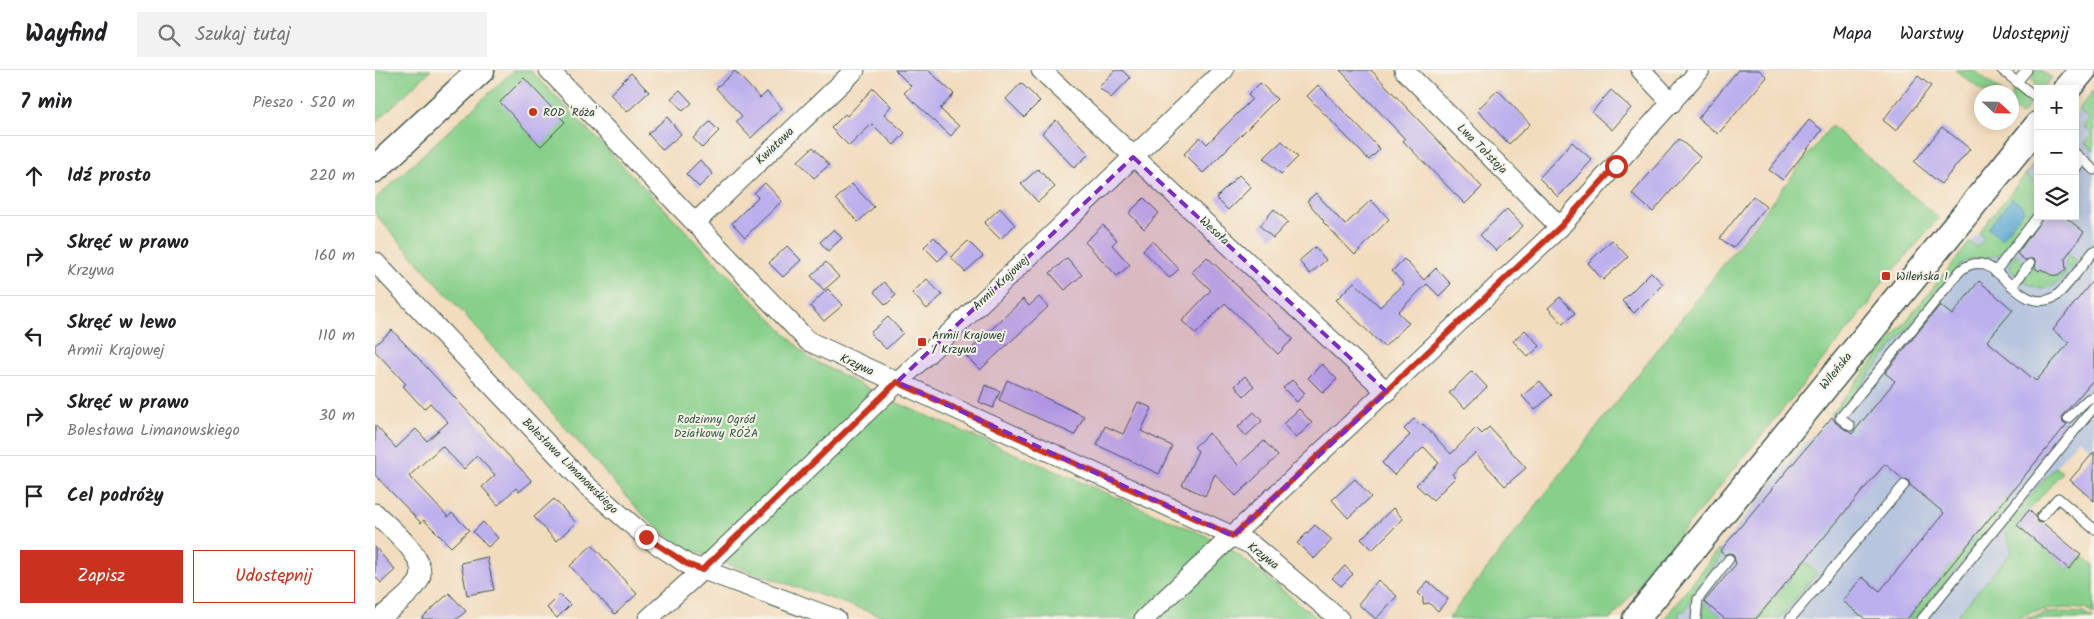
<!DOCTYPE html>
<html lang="pl">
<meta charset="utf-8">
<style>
:root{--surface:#fff;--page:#f2f2f2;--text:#202124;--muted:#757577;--line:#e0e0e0;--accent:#c8321e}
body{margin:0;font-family:Kalam,sans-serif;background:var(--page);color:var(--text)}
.controls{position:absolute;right:15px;top:15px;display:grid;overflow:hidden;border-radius:0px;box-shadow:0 2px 12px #0003}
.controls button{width:45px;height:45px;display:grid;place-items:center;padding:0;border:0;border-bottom:1px solid var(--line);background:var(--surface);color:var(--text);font:25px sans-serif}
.compass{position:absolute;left:1599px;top:15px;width:45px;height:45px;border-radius:50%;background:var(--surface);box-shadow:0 2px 12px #0003;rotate:112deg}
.stop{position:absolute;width:15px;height:15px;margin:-11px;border:4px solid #c8321e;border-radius:50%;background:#fff}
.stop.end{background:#c8321e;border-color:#fff;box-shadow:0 1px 5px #0008}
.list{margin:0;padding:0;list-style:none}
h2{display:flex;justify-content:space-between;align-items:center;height:65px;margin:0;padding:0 20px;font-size:21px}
h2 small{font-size:16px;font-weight:400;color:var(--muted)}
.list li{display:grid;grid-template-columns:32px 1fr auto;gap:15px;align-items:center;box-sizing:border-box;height:80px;padding:0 20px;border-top:1px solid var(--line)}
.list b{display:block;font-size:19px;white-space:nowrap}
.list p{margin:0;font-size:16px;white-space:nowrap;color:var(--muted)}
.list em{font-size:16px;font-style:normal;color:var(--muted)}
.actions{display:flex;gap:10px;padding:15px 20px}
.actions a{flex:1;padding:11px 0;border:1px solid var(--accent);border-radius:0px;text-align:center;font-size:18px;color:var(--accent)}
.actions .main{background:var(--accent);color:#fff}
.icon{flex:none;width:28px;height:28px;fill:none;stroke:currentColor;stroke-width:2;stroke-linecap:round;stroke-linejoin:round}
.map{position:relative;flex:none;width:1719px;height:549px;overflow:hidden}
header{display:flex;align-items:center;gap:30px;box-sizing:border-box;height:70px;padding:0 25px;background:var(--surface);border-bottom:1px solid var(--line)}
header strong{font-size:24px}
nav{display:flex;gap:28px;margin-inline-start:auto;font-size:18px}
.search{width:350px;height:45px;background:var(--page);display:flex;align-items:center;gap:12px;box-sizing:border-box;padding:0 18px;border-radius:0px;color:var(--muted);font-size:19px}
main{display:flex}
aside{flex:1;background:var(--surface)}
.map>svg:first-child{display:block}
.industrial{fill:#b7c5de}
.green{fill:#87cf8a;stroke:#53865f}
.water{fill:#5aa7d3;stroke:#3c7284}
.building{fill:#bcafed}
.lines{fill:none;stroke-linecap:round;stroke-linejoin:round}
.lane-casing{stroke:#3f5549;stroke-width:11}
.street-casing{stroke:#3f5549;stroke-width:21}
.secondary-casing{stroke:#3f5549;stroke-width:29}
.lane{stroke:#fff;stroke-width:9}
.street{stroke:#fff;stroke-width:19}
.secondary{stroke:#fff;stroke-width:26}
.route{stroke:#c8321e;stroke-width:6}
.marked{fill:#7b2cbf;fill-opacity:0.2;stroke:#7b2cbf;stroke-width:4;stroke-dasharray:10 6;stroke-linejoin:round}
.poi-dot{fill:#c8321e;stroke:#f7f3e8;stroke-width:2}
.labels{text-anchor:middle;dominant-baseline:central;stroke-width:4;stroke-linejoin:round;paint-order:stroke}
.poi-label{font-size:12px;fill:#1f3d34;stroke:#f7f3e8;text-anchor:start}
.street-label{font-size:12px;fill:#1f3d34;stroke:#f7f3e8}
.park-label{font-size:12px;fill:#345a45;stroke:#f7f3e8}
</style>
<header>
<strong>Wayfind</strong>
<div class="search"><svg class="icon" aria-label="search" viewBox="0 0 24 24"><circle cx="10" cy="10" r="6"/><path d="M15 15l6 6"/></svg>Szukaj tutaj</div>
<nav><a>Mapa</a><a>Warstwy</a><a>Udostępnij</a></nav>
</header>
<main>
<aside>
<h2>7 min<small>Pieszo · 520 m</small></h2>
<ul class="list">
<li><svg class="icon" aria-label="ahead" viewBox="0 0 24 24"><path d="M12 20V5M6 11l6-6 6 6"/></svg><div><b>Idź prosto</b></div><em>220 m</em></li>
<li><svg class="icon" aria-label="right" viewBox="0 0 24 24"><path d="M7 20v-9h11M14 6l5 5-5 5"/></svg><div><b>Skręć w prawo</b><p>Krzywa</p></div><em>160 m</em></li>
<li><svg class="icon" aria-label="left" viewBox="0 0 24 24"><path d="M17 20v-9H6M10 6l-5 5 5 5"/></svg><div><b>Skręć w lewo</b><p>Armii Krajowej</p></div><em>110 m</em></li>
<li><svg class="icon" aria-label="right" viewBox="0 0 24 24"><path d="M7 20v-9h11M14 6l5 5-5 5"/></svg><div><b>Skręć w prawo</b><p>Bolesława Limanowskiego</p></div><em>30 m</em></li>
<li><svg class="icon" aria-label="arrive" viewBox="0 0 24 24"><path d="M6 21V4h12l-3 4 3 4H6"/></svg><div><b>Cel podróży</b></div></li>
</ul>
<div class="actions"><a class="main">Zapisz</a><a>Udostępnij</a></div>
</aside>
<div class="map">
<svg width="1719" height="549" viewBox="0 0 1719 549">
<rect width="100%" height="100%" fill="#f7f3e8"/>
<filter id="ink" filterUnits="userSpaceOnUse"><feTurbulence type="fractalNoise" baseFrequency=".02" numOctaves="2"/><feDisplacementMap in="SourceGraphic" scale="10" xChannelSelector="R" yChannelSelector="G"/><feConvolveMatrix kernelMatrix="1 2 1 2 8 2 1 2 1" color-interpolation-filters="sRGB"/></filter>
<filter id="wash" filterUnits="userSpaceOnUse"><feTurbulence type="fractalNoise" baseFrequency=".0096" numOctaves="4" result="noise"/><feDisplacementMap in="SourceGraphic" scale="20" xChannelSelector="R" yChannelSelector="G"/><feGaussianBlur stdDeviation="1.12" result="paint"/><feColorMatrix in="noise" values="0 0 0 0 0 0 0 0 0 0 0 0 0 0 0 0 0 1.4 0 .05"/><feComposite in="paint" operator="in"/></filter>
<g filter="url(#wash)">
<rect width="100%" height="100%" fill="#f2dcbe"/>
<!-- industrial -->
<path class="industrial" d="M1703,40L1714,49L1708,56L1719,65V382L1704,369L1629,457L1637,481L1579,549H1289L1425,378L1444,359L1663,89V146H1700V43Z"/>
<!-- green -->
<g class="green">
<path d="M0,0H56L0,53Z"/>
<path d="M139,0H155L434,288L513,329L850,474L943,549H516L341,490L302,474L269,446L0,144V129Z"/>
<path d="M1580,0H1599L1627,22H1608Z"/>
<path d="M1660,0H1666L1677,8L1668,19H1663V22L1657,10Z"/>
<path d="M1642,20L1657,32L1646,45L1640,40L1637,45V23Z"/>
<path d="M1719,20V81L1710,73L1717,64L1708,56L1714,49L1703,40Z"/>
<path d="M1456,56L1564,148L1499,223L1495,233L1236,549H1073Z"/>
<path d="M1663,89V98L1659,95L1651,105L1663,115V136L1628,182C1615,192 1598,183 1585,195L1464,342L1456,344L1595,172L1602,177L1609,169L1604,162Z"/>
<path d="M1687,180L1702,192C1683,212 1674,231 1647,209L1658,196L1664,201L1671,199L1680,206L1687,205L1691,196Z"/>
<path d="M1641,183L1653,192L1642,205L1636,200L1635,194Z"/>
<path d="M1680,397L1687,402L1642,455L1694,499L1706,485L1719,495V544L1709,539L1689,538L1661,541L1642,549H1579L1637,481L1629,457Z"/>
<path d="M1636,422L1629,441L1617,456L1540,549H1532Z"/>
<path d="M1343,480L1348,484L1319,522L1311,540L1304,542V549H1289Z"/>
<path d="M1429,492L1442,503L1404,549H1381Z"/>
<path d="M1329,532L1350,549H1328Z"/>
<path d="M1690,542L1708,543L1719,549H1650L1670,543Z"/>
</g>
<!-- water -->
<path class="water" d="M1637,128L1650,139L1626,169L1613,158Z"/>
<g id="blocks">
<!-- building -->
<g class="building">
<path d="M520,0H553L579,24L565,39L584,56L576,66L529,23L536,16Z"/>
<path d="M740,0H747L755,8L736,28L724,17Z"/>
<path d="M965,0H996L1107,117L1090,134L1028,71L1030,69Z"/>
<path d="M1363,0H1384L1392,7L1343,64L1323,48Z"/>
<path d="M360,1L385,28L392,22L407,38L376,68L361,52L367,46L341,18Z"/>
<path d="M256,3L274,22L252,42L235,24Z"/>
<path d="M1543,6L1556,16L1521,61L1508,50Z"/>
<path d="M149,8L190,52L166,76L125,32Z"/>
<path d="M646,13L665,31L649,47L631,29Z"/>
<path d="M885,13L902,29L828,103L809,84L825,67L832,74L877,29L873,25Z"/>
<path d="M943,15L1005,79L994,90L932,26Z"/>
<path d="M498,18L516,36L509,44L530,63L519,75L497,54L474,76L456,58L470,44L472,46Z"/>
<path d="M305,20L317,33L308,41L296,28Z"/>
<path d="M1123,20L1155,54L1134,74L1102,40Z"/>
<path d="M1236,20L1256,38L1237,60L1217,42Z"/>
<path d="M292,47L306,64L288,80L273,64Z"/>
<path d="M681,50L714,84L699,98L667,63Z"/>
<path d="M1434,50L1447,60L1408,110L1394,100Z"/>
<path d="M335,52L344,61L327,78L318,68Z"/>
<path d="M1567,57L1595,79L1566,114L1539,92Z"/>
<path d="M1304,69L1325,87L1278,142L1257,124Z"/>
<path d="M907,71L923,87L906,104L889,88Z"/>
<path d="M1197,72L1217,90L1183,127L1164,108Z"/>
<path d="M438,77L454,95L439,108L423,91Z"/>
<path d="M325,90L338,104L324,117L311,104Z"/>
<path d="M663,99L680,117L663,132L646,114Z"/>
<path d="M864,105L876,117L853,140L841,128Z"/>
<path d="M390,113L407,131L370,167L357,153L383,127L379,123Z"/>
<path d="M477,114L499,137L483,152L461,129Z"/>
<path d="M941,123L970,155L996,130L1014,149L980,185L948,152L949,151L932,131Z"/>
<path d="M1378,126L1391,137L1358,178L1345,168Z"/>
<path d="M769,128L784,143L769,159L754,143Z"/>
<path d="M625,138L640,155L625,169L609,153Z"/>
<path d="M899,139L913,152L898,168L885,156Z"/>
<path d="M1132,139L1148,156L1121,181L1105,165Z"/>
<path d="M1669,146H1689L1709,162L1690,188L1691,199L1683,206L1676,205L1666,199L1664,201L1660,198L1661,192L1659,189L1650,190L1642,184Z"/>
<path d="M728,155L742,170L737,175L755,195L742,206L710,172Z"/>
<path d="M459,159L467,168L453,181L445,172Z"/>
<path d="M559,167L573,181L563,191L549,177Z"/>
<path d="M1237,170L1253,187L1228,210L1213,193Z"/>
<path d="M593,171L608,186L590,202L576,187Z"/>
<path d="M777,171L804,199L794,208L768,180Z"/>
<path d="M412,176L426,190L408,207L394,193Z"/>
<path d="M940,177L951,190L935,204L924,191Z"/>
<path d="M832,187L918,269L903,284L850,233L821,264L807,251L836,220L817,202Z"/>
<path d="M692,188L707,205L690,220L675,203Z"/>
<path d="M1029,189L1049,210L1061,198L1076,214L1064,226L1052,214L1023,242L1034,253L1009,277L961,230L979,212L1005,237L1029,214L1017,201Z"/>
<path d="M451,192L464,207L449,220L436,206Z"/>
<path d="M1276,202L1288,214L1259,243L1247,231Z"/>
<path d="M552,209L567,225L552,239L537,223Z"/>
<path d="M1719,209V309L1687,346L1688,352L1692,354L1532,549H1490L1468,531L1487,507L1505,521L1569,443L1535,415L1533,410L1528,409L1510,394L1381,549H1350L1329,532L1361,494L1358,484L1354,483L1349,485L1345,481L1457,347L1461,353L1477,364L1520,311L1510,303L1565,235L1577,245L1604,211L1638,240L1612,271L1661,311L1694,273L1678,260Z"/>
<path d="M509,212L521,225L511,235L499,222Z"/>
<path d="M453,219L468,235L449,251L435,236Z"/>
<path d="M664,227L673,237L605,300L590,285L648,229L654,236Z"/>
<path d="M1185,227L1200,243L1188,254L1173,238Z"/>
<path d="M513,247L528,263L511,279L495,263Z"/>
<path d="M17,260L157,411L144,422L141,418L123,435L107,417L120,405L102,386L89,399L67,376L34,406L73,447L77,443L94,460L76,477L49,450L46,453L0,405V355L21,378L41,359L52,371L73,352L55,333L49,339L28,316L31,314L0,281V275Z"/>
<path d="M1150,260L1165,276L1153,287L1138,271Z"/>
<path d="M947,294L962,309L948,323L933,308Z"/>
<path d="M1097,301L1112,317L1090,338L1074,323Z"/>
<path d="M870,306L879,316L869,326L860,316Z"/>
<path d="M632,310L709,346L700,365L624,330Z"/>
<path d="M917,310L930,323L922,332L908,318Z"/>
<path d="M1165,311L1177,325L1160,340L1147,326Z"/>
<path d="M610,315L625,321L618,338L604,332Z"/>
<path d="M763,332L777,338L766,361L797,376L784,404L722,375L730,356L748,364Z"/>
<path d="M924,339L937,353L921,368L908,354Z"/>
<path d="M879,342L887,351L871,366L863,357Z"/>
<path d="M1039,349L1046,356L1048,354L1076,384L1101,358L1107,364L1114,357L1151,398L1130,416L1100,383L1077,404L1080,408L1058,430L1041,415L1064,393L1049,377L1019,405L1007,393L1035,365L1029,359Z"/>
<path d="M834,363L863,395L889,371L903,386L861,426L840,404L830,426L807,415L823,381L819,377Z"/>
<path d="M1719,382V431L1695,410Z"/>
<path d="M980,409L996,427L973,448L957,430Z"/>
<path d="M179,429L201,453L181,471L159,447Z"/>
<path d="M1018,438L1028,449L997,480L986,469Z"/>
<path d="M1654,440L1660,446L1662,452L1668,453L1706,485L1694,499L1642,455Z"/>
<path d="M108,452L123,468L113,477L98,462Z"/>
<path d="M940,455L957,470L939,489L922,473Z"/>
<path d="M217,475L262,524L240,544L195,496Z"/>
<path d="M0,477L20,500L6,513L0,506Z"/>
<path d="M112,487L119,520L92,525L86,493Z"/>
<path d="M970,496L978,504L966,516L957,508Z"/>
<path d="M1003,510L1022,526L1001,549L983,534Z"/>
<path d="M1053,511L1073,529L1063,541L1054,533L1048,534V528L1043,523Z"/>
<path d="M74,523L91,541L82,549H46Z"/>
<path d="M185,525L195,535L182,548L172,538Z"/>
</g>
</g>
</g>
<g filter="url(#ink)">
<use href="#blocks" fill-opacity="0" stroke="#3f5549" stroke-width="1"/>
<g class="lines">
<defs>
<g id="lane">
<path d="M1627,0L1663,29"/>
<path d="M1642,12L1652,0"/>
<path d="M1700,83L1719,100"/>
<path d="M1700,99L1707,90"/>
<path d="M1620,202L1663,146"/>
<path d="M1637,216L1655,194"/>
<path d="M1693,348L1713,329L1719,327"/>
<path d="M1475,356L1465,348L1585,201C1621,170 1638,246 1678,228C1687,224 1711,190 1719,181"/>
<path d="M1666,447L1683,428L1719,459"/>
<path d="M1321,549L1323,529L1354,489"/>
<path d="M1415,549L1529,415"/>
<path d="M1547,549L1719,337"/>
</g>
<g id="street">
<path d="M174,0L433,271L877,475L964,549"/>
<path d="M666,0L1012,322"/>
<path d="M1029,0L1185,157"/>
<path d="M1266,0L1297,33"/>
<path d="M320,153L480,0"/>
<path d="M0,192L211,415L271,467L312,494L461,549"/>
<path d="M0,443C15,458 59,492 42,514C33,527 16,538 4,549"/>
<path d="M273,549L327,500L849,0"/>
<path d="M769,549L1185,157L1325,0"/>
</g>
<g id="secondary">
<path d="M1692,19L1708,0"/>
<path d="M0,99L106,0"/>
<path d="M1261,549L1663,55"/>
</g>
</defs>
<!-- lane casing -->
<use href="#lane" class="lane-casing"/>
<!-- street casing -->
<use href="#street" class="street-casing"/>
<!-- secondary casing -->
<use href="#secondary" class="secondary-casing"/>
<!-- lane -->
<use href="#lane" class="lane"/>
<!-- street -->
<use href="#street" class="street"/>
<!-- secondary -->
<use href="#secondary" class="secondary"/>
</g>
</g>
<g class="lines" filter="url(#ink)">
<!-- route -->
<path class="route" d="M271,467L312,494L327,500L522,312L858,466L1185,157L1241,96"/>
</g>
<!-- marked area -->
<path class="marked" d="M758,87L1012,322L858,466L522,312Z"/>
<!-- markers -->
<g class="poi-dot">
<circle cx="158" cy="42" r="5"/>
<rect x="1506" y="201" width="10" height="10" rx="2.5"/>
<rect x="542" y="267" width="10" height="10" rx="2.5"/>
</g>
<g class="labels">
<!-- poi labels -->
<g class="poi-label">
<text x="168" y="42">ROD 'Róża'</text>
<text x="1521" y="206">Wileńska 1</text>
<text x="557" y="265">Armii Krajowej<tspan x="557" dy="14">/ Krzywa</tspan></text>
</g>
<!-- street labels -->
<g class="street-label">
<text transform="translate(400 76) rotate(-44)">Kwiatowa</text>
<text transform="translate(1107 79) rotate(45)">Lwa Tołstoja</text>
<text transform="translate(839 161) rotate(43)">Wesoła</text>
<text transform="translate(626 213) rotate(-44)">Armii Krajowej</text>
<text transform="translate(482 295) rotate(25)">Krzywa</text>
<text transform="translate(1461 301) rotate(-51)">Wileńska</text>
<text transform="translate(195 396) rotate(45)">Bolesława Limanowskiego</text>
<text transform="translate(888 486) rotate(38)">Krzywa</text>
</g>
<!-- park labels -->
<g class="park-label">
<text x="341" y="349">Rodzinny Ogród<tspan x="341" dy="14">Działkowy RÓŻA</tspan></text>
</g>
</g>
</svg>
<div class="controls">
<button>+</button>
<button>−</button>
<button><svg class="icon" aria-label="layers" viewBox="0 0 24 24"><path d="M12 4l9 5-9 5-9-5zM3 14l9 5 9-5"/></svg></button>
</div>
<svg class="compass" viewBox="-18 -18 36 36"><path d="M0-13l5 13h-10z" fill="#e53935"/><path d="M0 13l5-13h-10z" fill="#757577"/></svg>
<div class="stop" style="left:1241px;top:96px"></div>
<div class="stop end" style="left:271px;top:467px"></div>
</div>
</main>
